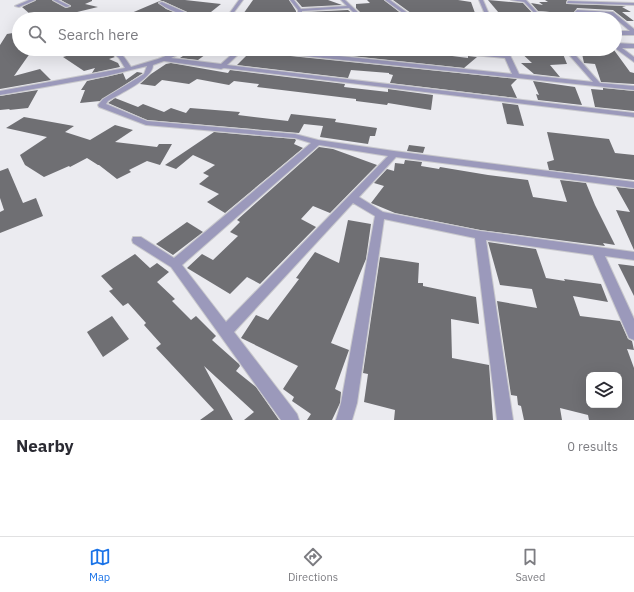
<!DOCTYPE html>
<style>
:root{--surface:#fff;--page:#f7f7f7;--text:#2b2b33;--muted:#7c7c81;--line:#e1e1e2;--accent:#1a73e8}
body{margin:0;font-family:"IBM Plex Sans",sans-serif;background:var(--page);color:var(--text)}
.controls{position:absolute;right:12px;bottom:12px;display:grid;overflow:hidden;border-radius:8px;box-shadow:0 4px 16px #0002}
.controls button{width:36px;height:36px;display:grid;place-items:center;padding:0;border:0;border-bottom:1px solid var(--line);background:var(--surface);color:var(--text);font:20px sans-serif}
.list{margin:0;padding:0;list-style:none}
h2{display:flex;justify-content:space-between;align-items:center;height:52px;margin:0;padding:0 16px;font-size:17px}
h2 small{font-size:13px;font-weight:400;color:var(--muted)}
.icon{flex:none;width:22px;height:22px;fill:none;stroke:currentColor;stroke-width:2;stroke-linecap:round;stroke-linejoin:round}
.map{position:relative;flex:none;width:634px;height:420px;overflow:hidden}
.search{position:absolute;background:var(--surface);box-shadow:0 4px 16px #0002;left:12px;right:12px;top:12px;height:44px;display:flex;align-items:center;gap:10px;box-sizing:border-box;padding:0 14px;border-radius:22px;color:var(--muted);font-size:15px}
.sheet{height:116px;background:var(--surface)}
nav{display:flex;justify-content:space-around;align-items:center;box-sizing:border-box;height:56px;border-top:1px solid var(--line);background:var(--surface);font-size:11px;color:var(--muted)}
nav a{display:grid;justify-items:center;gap:2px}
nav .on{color:var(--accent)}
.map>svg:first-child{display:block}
.building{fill:#6f6f73;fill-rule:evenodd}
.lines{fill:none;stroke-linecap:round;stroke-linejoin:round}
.minor-casing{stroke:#c8c8cc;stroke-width:2}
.minor{fill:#9b99bb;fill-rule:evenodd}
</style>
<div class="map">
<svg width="634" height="420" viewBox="0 0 634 420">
<rect width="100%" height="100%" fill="#ebebf0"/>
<!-- building -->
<g class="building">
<path d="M36,0H52L66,8L71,6L61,0H92V1L85,4L98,7L73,13L77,19H30V14L22,7Z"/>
<path d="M162,0H185L221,4L211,12H187L163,1L158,2L166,9L185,16V19H140L144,17L129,14Z"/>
<path d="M253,0H289L296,11V16L241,17Z"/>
<path d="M296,0H328L342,5L302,7Z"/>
<path d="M367,0H384L403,15L392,14L372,18L362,14L356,8V4L370,3Z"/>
<path d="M393,0H458L471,2L475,13L439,12L438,18L415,16Z"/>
<path d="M488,0L523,3L538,19H504Z"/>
<path d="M545,0H567L566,3L567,4L626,6L622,7L631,12H622L634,21H627L613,10L577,8L574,13L609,15L614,19H540L542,17L583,18L586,16L585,15L538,11L531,3L543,5L539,2H548Z"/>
<path d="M348,10L353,14L304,16V12Z"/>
<path d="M19,32V49H33L14,76L40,69L51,80L0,89V45L7,34Z"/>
<path d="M68,49H102L115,57L109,59L118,63L120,67L92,73L95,68L84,71L63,57L76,53Z"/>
<path d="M193,49H213L198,60L180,58Z"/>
<path d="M286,49H413V51L468,58V56L477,57L464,68Z"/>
<path d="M517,49H536L563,54L567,64L550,65L560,77L534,74L521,63H532Z"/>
<path d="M581,49L614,50L630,72L634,73V84L601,82L595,64L584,63Z"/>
<path d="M261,53L517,79L511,85L517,98L390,83L393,75L389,74V73L351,70L348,78L237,65L248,54L260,55Z"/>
<path d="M171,63L228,73L230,70L345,84L344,87L388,92V89L433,95L431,110L388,103L387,105L356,101V99L257,87L259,84L234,81L229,85L197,79L189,84L162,80L155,86L140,84L151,74L166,64Z"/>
<path d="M137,72L143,73L100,101L80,103L85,90H81L87,81L123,73L126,80Z"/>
<path d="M533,81L575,87L582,105L538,100L536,94L539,95Z"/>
<path d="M603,88L634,91V111L595,107L591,89L603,90Z"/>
<path d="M38,90L28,108L9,110L10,109L0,110V96Z"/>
<path d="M115,98L138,107L143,104L164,112L171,108L186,113L190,108L240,112L238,115L288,121L291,114L336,119L335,122L377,128L375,136H370L368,144L320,137L323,126L304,124L299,133L147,120L108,103Z"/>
<path d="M502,103L518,105L524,126L507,124Z"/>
<path d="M24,117L74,126L65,132L90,140L115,125L133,130L115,142L157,147L159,144H172L160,165L147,161L129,170L131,172L117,179L99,165H98L87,158L70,167L69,166L44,177L25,165L20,155L47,137L6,128Z"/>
<path d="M214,132L295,139L296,140L294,144L303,148L225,213L207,202L219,194L199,184L209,176L203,173L215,165L193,155L176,169L165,165Z"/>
<path d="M547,132L609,139L615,153L634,155V180L549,170L547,162L554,160Z"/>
<path d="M409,145L425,147L423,153L407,151Z"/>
<path d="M319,147L333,149L377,165L330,213L313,206L301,219L316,227L260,284L247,277L230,294L187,268L202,254L213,260L238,236L230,232L240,222L237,220Z"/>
<path d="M405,160L422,162L421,166L439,169L440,167L488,175L528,180L533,197L567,202L560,180L586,183L595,205L615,245L603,243L605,246L480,230L395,213L371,203L384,186L374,183L387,169L394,171L395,163L404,164Z"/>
<path d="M8,168L23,203L36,198L43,216L0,233V212L4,210L0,198V171Z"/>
<path d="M616,187L634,189V250L616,210L630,212Z"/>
<path d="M348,220L371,224L366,259L331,343L349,350L335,389L341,392L340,403L332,420H307L311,414L292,401L294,397L283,389L298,366L241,338L256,315L268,320L299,279L296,278L315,252L339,263Z"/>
<path d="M187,222L203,232L173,255L156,244Z"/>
<path d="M488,242L536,249L546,278L565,281L564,279L601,284L608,302L573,296L580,316L620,321L628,339L632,341L634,350L627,349L634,368V420H589L588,415L560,408L562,420H524L521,406L518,405L517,396L511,395L497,301L537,308L532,289L500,285ZM589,375H619V405H589Z"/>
<path d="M135,254L150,268L157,263L169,272L157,282L175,299L172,301L191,320L196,316L216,336L212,340L239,364L240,366L236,371L256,387L279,420H244L254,412L204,366L233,420H200L214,410L156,348L161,344L144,325L146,323L128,303L123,306L109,291L113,289L101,276Z"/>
<path d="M380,257L419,263L418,283H423V286L476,297L479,324L451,319L452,358L489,365L493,420H394L395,410L364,402L368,374L363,373Z"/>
<path d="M618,264L634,266V296Z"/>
<path d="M112,316L129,339L103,357L87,332Z"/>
</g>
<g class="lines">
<defs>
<g id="minor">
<path d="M29,0H35L19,7L15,6Z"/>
<path d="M53,0H58L70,6L66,7Z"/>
<path d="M239,0H243L229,19H225L227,16C203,17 178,18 159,3L162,2L187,13L229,14Z"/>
<path d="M290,0H294L301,9L347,6L341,0H345L365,19H360L349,8L302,11V19H298V10Z"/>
<path d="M385,0H390L416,19H411Z"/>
<path d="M479,0H483L491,19H487Z"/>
<path d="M511,0H526L537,12L585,16L583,17L539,15L541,17L539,18L524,2Z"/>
<path d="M568,1L634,3V5L567,3Z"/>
<path d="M577,10L613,12L634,29V35H615V31H630L610,14L575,12Z"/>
<path d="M615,43L634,44V48H622L634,57V62L615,48Z"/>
<path d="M108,49C120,49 125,58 131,67L158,59L183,49H190L171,58L221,64L238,49H244L227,65L634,113V117L224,68L221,69L164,61L153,65C153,79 119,94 108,101L106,104L147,121L295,134L318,140L394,151L634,182V188L396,157L359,197L383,212L480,231L634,252V260L605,256L634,319V340L629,338L593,255L486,240L513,420H497L475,238L384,219L357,403L352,420H336L341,403L375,216L353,203L234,332L297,414L299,420H281L171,267L133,243L132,240L133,237H141L174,258L311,143L295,138L146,125L99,107L98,105L103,99L144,74L147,66L106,76L0,95V91L125,68L119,58ZM319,145L388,156L226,322L182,265Z"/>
<path d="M253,49H272L512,74L505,58L429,51L426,49H445L504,55L501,49H507L519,74L593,82L564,49H570L600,83L634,86V90L256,51Z"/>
</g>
</defs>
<!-- minor casing -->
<use href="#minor" class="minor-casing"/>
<!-- minor -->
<use href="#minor" class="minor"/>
</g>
</svg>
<div class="controls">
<button><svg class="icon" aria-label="layers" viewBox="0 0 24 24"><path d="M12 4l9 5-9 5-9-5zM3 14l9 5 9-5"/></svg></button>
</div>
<div class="search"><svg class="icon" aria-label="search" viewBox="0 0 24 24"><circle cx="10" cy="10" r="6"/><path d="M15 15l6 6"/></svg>Search here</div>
</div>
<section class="sheet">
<h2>Nearby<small>0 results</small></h2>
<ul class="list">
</ul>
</section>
<nav>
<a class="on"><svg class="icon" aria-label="map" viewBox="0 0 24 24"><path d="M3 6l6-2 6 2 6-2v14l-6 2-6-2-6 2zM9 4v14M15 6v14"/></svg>Map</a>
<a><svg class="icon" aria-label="directions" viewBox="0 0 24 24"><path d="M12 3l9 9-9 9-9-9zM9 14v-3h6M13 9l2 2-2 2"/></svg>Directions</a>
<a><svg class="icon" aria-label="saved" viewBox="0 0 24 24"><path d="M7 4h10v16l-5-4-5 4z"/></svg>Saved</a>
</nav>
